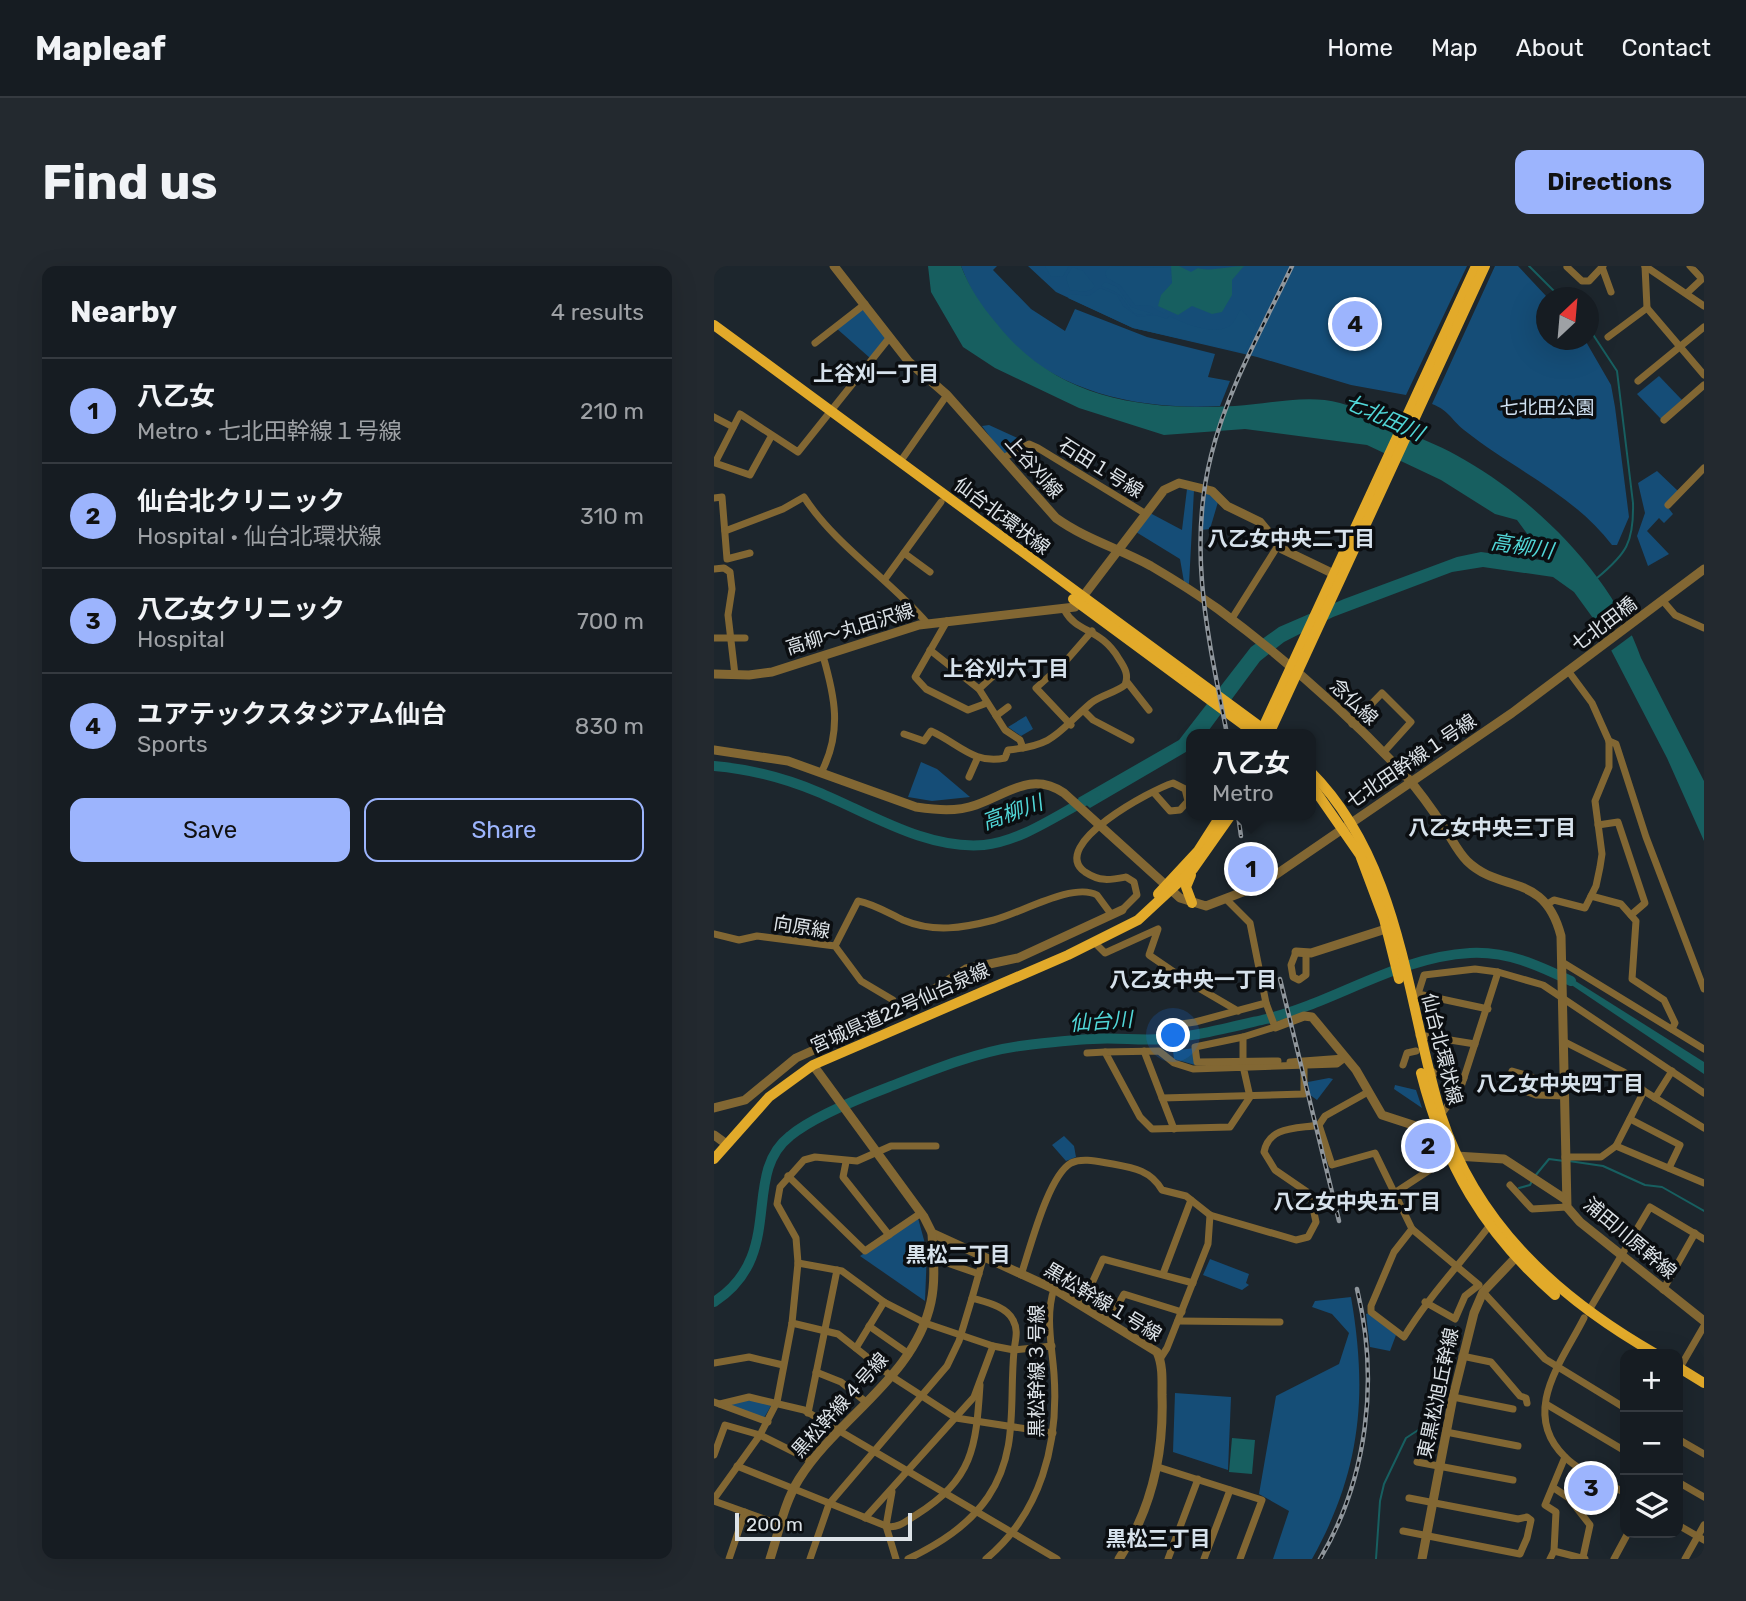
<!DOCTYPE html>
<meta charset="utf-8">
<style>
:root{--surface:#161c22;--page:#23292f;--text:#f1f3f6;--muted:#9ea1a5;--line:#353a40;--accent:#9cb4fd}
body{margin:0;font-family:Rubik,"Noto Sans JP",sans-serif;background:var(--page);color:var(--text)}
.controls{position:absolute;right:21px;bottom:21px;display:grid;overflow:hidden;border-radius:14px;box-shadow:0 7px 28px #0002}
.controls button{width:63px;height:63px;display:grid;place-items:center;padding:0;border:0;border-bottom:2px solid var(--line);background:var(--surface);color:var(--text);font:35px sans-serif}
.compass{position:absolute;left:822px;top:21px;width:63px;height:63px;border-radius:50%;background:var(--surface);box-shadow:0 7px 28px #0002;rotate:26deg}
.scale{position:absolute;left:21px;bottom:18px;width:177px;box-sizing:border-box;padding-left:7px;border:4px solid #dde3e8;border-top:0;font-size:19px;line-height:24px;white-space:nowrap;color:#dde3e8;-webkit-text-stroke:5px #0b0e11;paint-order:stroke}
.you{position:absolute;left:460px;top:770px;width:24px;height:24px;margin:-18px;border:5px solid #fff;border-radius:50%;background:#1a73e8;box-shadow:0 0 0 10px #1a73e833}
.badge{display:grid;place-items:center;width:46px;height:46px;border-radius:50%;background:var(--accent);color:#111;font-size:23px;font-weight:700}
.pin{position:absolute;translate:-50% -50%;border:4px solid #fff;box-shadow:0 2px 7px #0006}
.popup{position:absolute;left:472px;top:463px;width:130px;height:91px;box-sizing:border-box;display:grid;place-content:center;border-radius:14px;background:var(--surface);filter:drop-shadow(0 2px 5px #0005);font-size:23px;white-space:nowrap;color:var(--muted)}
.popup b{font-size:26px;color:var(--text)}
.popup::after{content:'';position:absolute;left:50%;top:100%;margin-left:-14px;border:14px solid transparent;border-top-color:var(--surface)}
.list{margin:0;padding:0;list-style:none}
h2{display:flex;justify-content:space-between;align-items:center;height:91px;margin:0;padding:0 28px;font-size:30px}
h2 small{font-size:23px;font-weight:400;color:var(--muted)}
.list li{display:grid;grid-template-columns:46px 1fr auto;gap:21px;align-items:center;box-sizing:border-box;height:105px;padding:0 28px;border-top:2px solid var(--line)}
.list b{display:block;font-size:26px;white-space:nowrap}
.list p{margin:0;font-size:23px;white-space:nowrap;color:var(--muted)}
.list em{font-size:23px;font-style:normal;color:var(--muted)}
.actions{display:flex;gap:14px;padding:21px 28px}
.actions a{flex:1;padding:16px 0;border:2px solid var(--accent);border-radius:14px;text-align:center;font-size:24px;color:var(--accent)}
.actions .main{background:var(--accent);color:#111}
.icon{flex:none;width:38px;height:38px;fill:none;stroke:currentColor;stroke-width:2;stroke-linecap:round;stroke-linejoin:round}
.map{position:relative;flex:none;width:990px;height:1293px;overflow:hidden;border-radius:14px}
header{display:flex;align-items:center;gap:42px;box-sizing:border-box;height:98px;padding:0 35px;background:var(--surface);border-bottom:2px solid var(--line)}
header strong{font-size:33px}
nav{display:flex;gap:38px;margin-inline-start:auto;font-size:24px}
.intro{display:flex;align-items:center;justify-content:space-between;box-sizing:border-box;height:168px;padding:0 42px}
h1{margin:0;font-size:49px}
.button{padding:18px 32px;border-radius:14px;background:var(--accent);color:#111;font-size:24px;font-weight:700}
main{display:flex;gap:42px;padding:0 42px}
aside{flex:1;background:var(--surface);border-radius:14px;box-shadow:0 7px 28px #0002}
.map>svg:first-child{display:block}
.green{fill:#154d77}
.forest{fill:#154e77}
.water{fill:#175f60}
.pier{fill:#1d262d}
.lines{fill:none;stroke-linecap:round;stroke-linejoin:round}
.stream{stroke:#175f60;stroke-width:2}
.river{stroke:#175f60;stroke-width:10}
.tertiary-tunnel{stroke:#3a4249;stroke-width:9;stroke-dasharray:9 4.5;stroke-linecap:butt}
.minor{stroke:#826733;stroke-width:7}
.tertiary{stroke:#826733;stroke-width:9}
.primary{stroke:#e2aa2a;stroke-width:10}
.rail-casing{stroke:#8f969c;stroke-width:4.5}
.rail{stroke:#0b0e11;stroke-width:2;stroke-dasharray:5;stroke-linecap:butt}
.labels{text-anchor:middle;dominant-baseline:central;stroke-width:7;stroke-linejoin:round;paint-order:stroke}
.park-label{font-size:19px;fill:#d0e1f1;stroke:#0b0e11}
.street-label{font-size:19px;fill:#dde3e8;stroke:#0b0e11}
.neighbourhood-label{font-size:21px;font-weight:bold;fill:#d6e1eb;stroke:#0b0e11}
.water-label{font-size:21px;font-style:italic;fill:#51d7d8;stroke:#0b0e11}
</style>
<header>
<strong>Mapleaf</strong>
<nav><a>Home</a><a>Map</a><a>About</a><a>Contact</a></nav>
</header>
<div class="intro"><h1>Find us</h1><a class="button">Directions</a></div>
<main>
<aside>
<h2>Nearby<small>4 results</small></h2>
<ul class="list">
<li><span class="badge">1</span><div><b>八乙女</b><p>Metro · 七北田幹線１号線</p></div><em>210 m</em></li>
<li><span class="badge">2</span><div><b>仙台北クリニック</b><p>Hospital · 仙台北環状線</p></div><em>310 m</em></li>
<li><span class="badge">3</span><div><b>八乙女クリニック</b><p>Hospital</p></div><em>700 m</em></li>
<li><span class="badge">4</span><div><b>ユアテックスタジアム仙台</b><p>Sports</p></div><em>830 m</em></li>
</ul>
<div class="actions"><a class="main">Save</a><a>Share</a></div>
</aside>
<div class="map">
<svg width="990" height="1293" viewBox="0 0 990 1293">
<rect width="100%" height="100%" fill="#1d262d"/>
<!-- green -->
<g class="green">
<path d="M247,0H283L279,4L317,43L351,65L361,43L433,71L501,88L494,111L516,115L506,140C396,146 289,111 247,0Z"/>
<path d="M314,0H753L692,129L637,119L543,91L419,62L342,26Z"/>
<path d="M781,0H804L833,31L832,74H871L897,119L901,141L915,251L903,279H898C858,227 800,204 750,164C736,153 736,145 718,138Z"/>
<path d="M150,40L176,71L156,92L121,61Z"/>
<path d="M945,110L968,134L947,153L923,128Z"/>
<path d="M275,159L310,175L293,187H288L268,160Z"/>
<path d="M943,205L964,225L952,239L959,248L950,257L945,252L933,265L955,288L934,300L923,270L931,247L924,217Z"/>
<path d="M473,223L480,224L475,318L470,316L466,293L422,266L436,247L468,264Z"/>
<path d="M492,225L504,236L496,263L487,264Z"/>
<path d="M312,450L319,463L307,470L294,461Z"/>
<path d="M207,496L223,503L256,531L218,535L194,531Z"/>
<path d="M480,782L481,799L460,793L459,785Z"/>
<path d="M615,812L619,813L603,834L596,829L594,816Z"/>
<path d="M681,819L702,824L708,842L680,823Z"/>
<path d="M350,870L360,880L362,891L352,895L338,879Z"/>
<path d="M204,952L213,985L211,1035L146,990Z"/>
<path d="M496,993L535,1008L532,1017L535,1019L528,1024L489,1009Z"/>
<path d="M655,1047L682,1069L676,1085L656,1081L652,1048Z"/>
<path d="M461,1127L517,1131L514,1204L459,1186Z"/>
<path d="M28,1133L58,1138L50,1152L15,1139Z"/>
</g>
<!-- forest -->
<g class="forest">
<path d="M331,0H355L349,10L337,11Z"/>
<path d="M396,0L456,2L458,17L447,29L449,41L453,43L450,48L437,40L421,39L406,19L393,12L391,7Z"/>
<path d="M358,1L369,5L381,20C374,28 366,25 356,24L352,12Z"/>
<path d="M391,16L403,21L417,41L439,48C412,53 418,38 403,27C399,24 392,22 387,20Z"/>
<path d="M386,22L403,29L409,40L424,51L441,49L453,53L455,50C472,58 497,69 514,61C520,59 523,48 527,43L542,60L530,87L419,62L354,32L356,28L375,30Z"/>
<path d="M637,1031C654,1129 647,1205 598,1293H559L575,1245L545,1228L562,1130L625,1098L635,1067L618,1048L598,1041L601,1035Z"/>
</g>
<!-- water -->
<g class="water">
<path d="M214,0H247C256,23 267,39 283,58C343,134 430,145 521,140C555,138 593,128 626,137C646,142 666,154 684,163C703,171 724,179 742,189C818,230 899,309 927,392L990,515V575L953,492L884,359L860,326L839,311L769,301L738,306L619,351L570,376L546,395L492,468H477V483L376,542L364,532L465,474L537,381L565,361L630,333L743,291L767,286L833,295L803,254L781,248L727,214L653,179L531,163L450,169L365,142L281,102L249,81L217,26Z"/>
<path d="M457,0H465L477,6L484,2C495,6 516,0 530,0L518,14V29L508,46L498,48L478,40L464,49L444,40L447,29L458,17Z"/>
<path d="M852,709L990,796V808L853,716Z"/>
<path d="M518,1172L541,1174L538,1208L515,1206Z"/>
</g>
<!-- pier -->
<path class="pier" d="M913,352L921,367L894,387L886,372Z"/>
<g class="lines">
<!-- stream -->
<g class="stream">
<path d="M815,0L847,32"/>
<path d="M874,61L903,105L919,237C920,277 912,288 883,312"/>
<path d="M855,895L889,900L931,919L948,921L990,945"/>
<path d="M821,910L835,893L850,895"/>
<path d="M805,922L816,919L818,915"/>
<path d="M662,1293L666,1235L670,1218L692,1172L712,1159L724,1137L734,1095L733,1076L742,1061"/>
</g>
<!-- river -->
<g class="river">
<path d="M0,500C35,503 71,512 104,526C155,547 212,584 270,579C309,575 347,546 382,529"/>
<path d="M0,1036C73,989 26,909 76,870C100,850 146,832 175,821C216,805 262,786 306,780C330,777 355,774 379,773C402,771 425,775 448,773C483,770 518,761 552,753C622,736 683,691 756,687C793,685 824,699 857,715"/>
</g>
<!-- tertiary-tunnel -->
<path class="tertiary-tunnel" d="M534,624L551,616"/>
<!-- minor -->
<g class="minor">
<path d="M931,0L990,40"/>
<path d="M853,1L868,15H875L889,0"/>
<path d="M888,1L897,26"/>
<path d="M973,27L988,13L976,0"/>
<path d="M933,42L990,109"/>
<path d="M894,71L933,42L931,0"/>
<path d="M101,77L151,38"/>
<path d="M924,115L990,61"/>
<path d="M0,151L19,161"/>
<path d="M950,154L990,119"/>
<path d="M58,169L36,209L1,197L26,148L84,186L176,71"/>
<path d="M289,192L315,178L324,182L432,248"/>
<path d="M186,196L233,129"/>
<path d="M0,232L8,231L13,293L36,287"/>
<path d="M954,239L990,202"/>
<path d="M11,265L69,243L90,231C121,279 175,313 213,357"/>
<path d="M190,287L216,306"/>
<path d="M0,303L10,302L16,306L18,323L14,349L21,409"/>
<path d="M171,313L227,236"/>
<path d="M949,335L961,349L990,362"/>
<path d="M517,354L565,278"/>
<path d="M233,355L201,411L212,423L254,444L273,437"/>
<path d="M0,372H31"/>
<path d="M216,384L265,423L291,464L306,474L309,482"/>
<path d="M413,416L435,444"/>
<path d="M265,423L287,403"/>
<path d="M370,445L379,454L417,474"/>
<path d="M282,450L294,441"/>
<path d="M638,458L668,427L697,456L669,487"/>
<path d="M357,459L322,422L351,396L378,365"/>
<path d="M190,468L210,475L217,465C244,477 260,499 291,492L294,484C343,479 343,466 377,437C387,429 401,427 411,419C415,409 411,402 405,393C387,362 363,367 351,345"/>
<path d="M895,475L902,478L932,571L990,723"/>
<path d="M108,505C128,465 121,431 109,390"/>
<path d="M255,511L263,493"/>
<path d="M884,559L904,556L931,637L917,649"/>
<path d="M877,630L907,638L922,655L918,713L950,734L961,757L958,763"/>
<path d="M512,633L536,657L552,737L561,761L529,771V800L536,831L516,861L438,863L426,851L391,786L445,785L460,797L479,803L623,798L631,792"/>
<path d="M832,639L840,634L871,642L882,620L886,601L888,588L881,535L895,501V475L878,437L855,406"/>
<path d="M408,644L423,629L420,616L412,611C396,614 386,616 371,606C333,579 439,523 459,517L471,523L474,535L466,544L456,545L441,528"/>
<path d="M0,668L25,674L43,670L121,680L147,715L179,734L181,748"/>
<path d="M381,677L391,687L444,663L435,689L476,717"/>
<path d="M121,680L144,635C160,638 174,647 189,654C220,667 249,662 280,654C307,647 359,616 383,629L397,648"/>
<path d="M582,686L577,699L579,711L585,714L592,709V687"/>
<path d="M848,696L990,783"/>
<path d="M784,706L829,719L990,827"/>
<path d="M483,721L524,745"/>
<path d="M461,759L481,756L552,737"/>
<path d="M705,769L761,778"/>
<path d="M529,771L481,781L483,796L564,795"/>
<path d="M430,785L460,863"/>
<path d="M373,787L391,786"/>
<path d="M576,796L630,792"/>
<path d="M689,799L693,787L702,785"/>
<path d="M714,805L750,812"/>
<path d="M798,805L818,811L814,826"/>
<path d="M809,824L822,829L851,830"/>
<path d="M930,825L990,862"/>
<path d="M654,826L611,850L605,859L618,899L661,887L698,963"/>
<path d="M448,832L590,828V800"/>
<path d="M941,832L958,805"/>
<path d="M727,849L747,821L784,706L761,703L710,709L704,728L774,743"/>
<path d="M916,853L966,879L955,902"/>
<path d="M902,880L990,917"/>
<path d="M851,891H887L902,880L930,825L910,806L851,776"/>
<path d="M132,896L129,911L175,969"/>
<path d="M74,910L151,985L207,947"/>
<path d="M796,919L818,943L853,941"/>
<path d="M682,926L737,890"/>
<path d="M219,992L265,1008"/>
<path d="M84,997L128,1005L170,1036L211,1057L279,1080L300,1084L338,1080"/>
<path d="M449,1008L477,934"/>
<path d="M307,1009C316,983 334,910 357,897C369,891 386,896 399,898C421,902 437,905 448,924L472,930L496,949L582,974L594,971L602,956L596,928L561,904L550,886C555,859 585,863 605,859"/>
<path d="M949,1024L981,967"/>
<path d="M769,1026L831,1093L911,1142"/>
<path d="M258,1032L269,993"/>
<path d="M711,1036L741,1053L751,1030L765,1019L698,963L680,986L657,1040V1046L690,1071C715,1030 747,997 776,959"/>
<path d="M368,1039L389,993L479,1017"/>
<path d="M874,1046L936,941L990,973"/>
<path d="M870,1052C849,1094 805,1146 851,1191C866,1206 893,1216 911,1227"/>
<path d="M395,1055L410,1028L468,1046"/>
<path d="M464,1055L566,1056"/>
<path d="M78,1057L124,1068L177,1110L242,1152L339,1167"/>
<path d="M155,1060L195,1088"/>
<path d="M142,1082L170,1036"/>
<path d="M748,1090L777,1096L806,1130L812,1132L813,1137"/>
<path d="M446,1093L453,1082L494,978L496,949"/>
<path d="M0,1097L35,1091L69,1099"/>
<path d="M964,1105L990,1060"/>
<path d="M102,1106L127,1116L152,1136"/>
<path d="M739,1131L799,1143"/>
<path d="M0,1136L54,1156"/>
<path d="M6,1138L35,1131L90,1144L343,1293"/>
<path d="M832,1138L911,1185"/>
<path d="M94,1147L123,1004"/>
<path d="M732,1166L804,1180"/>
<path d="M964,1173L990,1188"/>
<path d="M0,1189L11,1159L46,1169L98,1195"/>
<path d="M703,1196L799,1214"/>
<path d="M23,1200L172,1260C184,1263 192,1255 202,1249C259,1213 262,1182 266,1119"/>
<path d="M444,1201L548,1234L526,1293"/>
<path d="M964,1216L990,1231"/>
<path d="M840,1222L855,1232L876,1259L869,1291"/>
<path d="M178,1226L172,1260L182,1293"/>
<path d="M0,1233L46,1169L63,1136L78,1057L84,997L82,972L63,938L66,921L90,894L101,891L143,895L177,880H222"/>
<path d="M0,1235L67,1259"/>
<path d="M151,1252L260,1131L279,1080"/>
<path d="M964,1259L990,1274"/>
<path d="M689,1265L806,1288L813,1272L817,1254L813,1251L804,1253L695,1232"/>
<path d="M840,1285L871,1293"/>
<path d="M15,1293L31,1246"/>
<path d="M96,1293L115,1238L233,1100L245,1075L258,1032C271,1036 292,1040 299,1054C305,1065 301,1074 300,1085C295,1137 305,1185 274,1231C254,1260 225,1278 194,1293"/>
<path d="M272,1293C327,1247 345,1178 340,1108C338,1080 331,1050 340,1023"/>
<path d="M454,1293L484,1213"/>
<path d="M490,1293L516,1224"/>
<path d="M836,1293L840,1285L842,1246L831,1239L851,1191"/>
<path d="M900,1293L914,1267"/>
<path d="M971,1293L990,1259"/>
</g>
<!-- tertiary -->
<g class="tertiary">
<path d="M120,0L195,96L233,129L342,252C371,273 406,283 437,300C459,313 483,328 504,343C570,392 635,449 691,509C704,524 718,543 729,560C737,571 743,585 753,595C787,628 830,605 847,670L853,941L866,956L990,1055"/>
<path d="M0,408L35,409L58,406L205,359L361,341L450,224L465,217L498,225L513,240L546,256L568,283L620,308"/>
<path d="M0,484L74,495L202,541C223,544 242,546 262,539C294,528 317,505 350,527L466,632L492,640L534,624"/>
<path d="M551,616L798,447L990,303"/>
<path d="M582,686L597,687L678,661"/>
<path d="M561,761L590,750L598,751L642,804L668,849L708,862L722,863"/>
<path d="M99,799L210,951L218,967L340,1023L443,1086C449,1099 448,1114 448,1129C450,1188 438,1243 405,1293"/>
<path d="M0,842L31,834L82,792L181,748L252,703L304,692L408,644"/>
<path d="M0,869L11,877"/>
<path d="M742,890L790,893L851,933"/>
<path d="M56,1293C65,1266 70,1237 85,1213C124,1151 201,1111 217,1036C222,1013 219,989 218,967"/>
<path d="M708,1293L739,1131L760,1047L769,1026L805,988"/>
</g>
<!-- primary -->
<g class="primary">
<path d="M0,59L556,468"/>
<path d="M359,333L542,468"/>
<path d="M546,468L762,0"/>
<path d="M555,468L771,0"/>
<path d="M596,505C687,596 692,733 727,849C763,959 844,1032 942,1088"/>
<path d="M596,517L646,589L670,653L685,713"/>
<path d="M477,609L472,621L478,637"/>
<path d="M444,628L484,585L507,549"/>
<path d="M707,807C730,898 770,967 841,1029"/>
<path d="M0,893L55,831L99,799L354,689L424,654L479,603L517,549"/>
<path d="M964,1101L990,1117"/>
</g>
<defs>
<g id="rail">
<path d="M513,468C495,375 473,285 497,190C513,124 549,61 578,0"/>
<path d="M524,549L527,570"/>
<path d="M566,713L625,955"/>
<path d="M606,1293C654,1212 665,1113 643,1023"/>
</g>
</defs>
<!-- rail casing -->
<use href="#rail" class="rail-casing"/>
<!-- rail -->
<use href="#rail" class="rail"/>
</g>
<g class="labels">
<!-- park labels -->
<g class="park-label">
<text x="833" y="141">七北田公園</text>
</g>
<!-- street labels -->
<g class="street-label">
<text transform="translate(320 201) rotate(49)">上谷刈線</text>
<text transform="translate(387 202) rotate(32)">石田１号線</text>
<text transform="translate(288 250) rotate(37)">仙台北環状線</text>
<text transform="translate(890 358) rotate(-37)">七北田橋</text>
<text transform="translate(136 363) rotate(-17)">高柳～丸田沢線</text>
<text transform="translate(640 436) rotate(43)">念仏線</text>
<text transform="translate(697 495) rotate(-34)">七北田幹線１号線</text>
<text transform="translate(88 661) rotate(9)">向原線</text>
<text transform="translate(186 742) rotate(-24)">宮城県道22号仙台泉線</text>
<text transform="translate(728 783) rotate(76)">仙台北環状線</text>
<text transform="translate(916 972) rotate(40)">浦田川原幹線</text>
<text transform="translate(389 1036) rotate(31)">黒松幹線１号線</text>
<text transform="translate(322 1105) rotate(-90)">黒松幹線３号線</text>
<text transform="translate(724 1127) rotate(-78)">東黒松旭丘幹線</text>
<text transform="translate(126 1139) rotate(-48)">黒松幹線４号線</text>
</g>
<!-- neighbourhood labels -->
<g class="neighbourhood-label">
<text x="162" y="107">上谷刈一丁目</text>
<text x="577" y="272">八乙女中央二丁目</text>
<text x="292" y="402">上谷刈六丁目</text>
<text x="778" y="561">八乙女中央三丁目</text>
<text x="479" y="713">八乙女中央一丁目</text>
<text x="846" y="817">八乙女中央四丁目</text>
<text x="643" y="935">八乙女中央五丁目</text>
<text x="244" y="988">黒松二丁目</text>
<text x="444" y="1272">黒松三丁目</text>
</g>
<!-- water labels -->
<g class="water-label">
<text transform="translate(670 151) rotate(24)">七北田川</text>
<text transform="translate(808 280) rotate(9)">高柳川</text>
<text transform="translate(298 546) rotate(-20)">高柳川</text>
<text transform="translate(387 755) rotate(-4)">仙台川</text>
</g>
</g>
</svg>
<div class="controls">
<button>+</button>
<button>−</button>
<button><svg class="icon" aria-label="layers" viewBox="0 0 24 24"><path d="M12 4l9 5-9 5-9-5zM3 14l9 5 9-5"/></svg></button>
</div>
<svg class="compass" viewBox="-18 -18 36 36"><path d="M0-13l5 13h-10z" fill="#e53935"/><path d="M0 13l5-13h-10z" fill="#9ea1a5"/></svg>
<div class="scale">200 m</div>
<div class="you"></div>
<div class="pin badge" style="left:537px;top:603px">1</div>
<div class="popup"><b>八乙女</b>Metro</div>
<div class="pin badge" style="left:714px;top:880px">2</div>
<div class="pin badge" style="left:877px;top:1222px">3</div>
<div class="pin badge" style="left:641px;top:58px">4</div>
</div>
</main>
